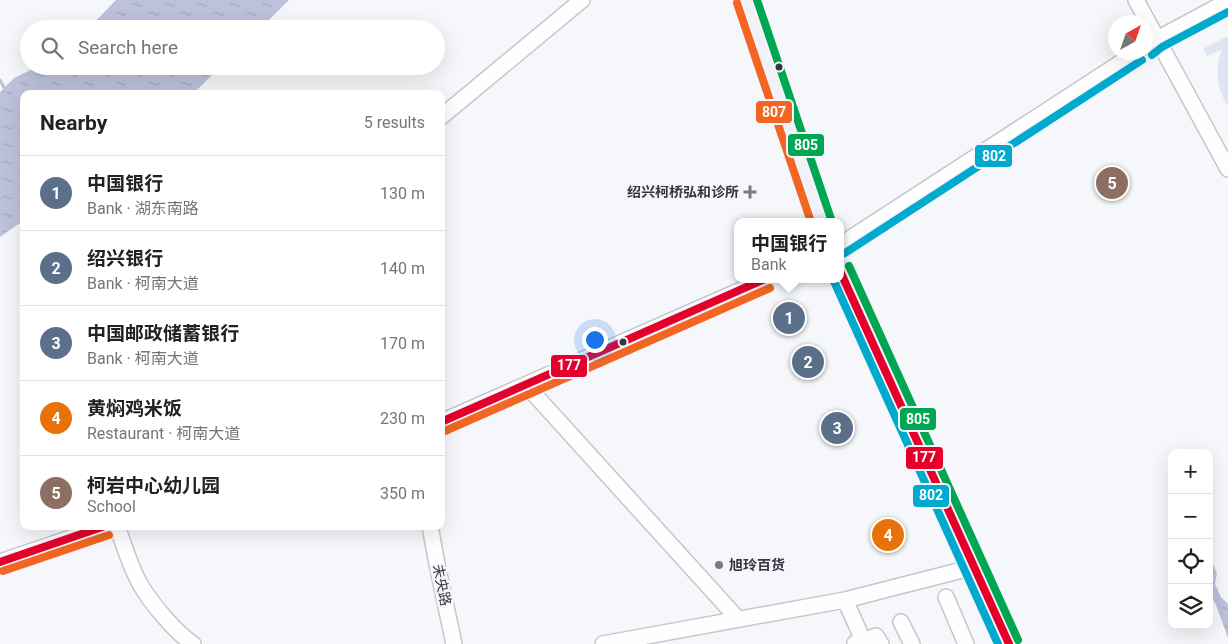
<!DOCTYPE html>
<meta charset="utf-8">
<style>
:root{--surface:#fff;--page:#f2f2f2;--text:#222;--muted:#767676;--line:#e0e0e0;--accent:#797a82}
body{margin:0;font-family:Roboto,"Noto Sans SC",sans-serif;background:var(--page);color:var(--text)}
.controls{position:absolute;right:15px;bottom:15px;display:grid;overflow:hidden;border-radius:10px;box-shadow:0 5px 20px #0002}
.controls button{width:45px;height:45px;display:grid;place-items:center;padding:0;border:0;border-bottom:1px solid var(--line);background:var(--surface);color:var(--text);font:25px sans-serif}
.compass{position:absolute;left:1108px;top:15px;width:45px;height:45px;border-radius:50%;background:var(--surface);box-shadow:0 5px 20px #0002;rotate:40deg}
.you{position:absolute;left:594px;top:339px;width:18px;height:18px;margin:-12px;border:4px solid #fff;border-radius:50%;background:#1a73e8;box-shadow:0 0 0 8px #1a73e833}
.badge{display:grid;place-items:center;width:32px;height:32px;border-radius:50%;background:var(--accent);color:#fff;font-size:16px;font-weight:700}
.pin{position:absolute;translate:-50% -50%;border:2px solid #fff;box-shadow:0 1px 5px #0006}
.popup{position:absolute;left:734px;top:218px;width:110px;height:65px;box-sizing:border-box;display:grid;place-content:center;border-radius:10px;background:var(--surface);filter:drop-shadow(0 1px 4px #0005);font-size:16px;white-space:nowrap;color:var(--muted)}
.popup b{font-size:19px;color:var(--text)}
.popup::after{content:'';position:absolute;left:50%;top:100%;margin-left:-10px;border:10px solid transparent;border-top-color:var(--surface)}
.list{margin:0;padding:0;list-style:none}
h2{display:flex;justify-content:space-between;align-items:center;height:65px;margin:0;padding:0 20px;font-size:21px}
h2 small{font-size:16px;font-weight:400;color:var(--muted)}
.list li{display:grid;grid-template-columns:32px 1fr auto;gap:15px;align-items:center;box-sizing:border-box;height:75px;padding:0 20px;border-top:1px solid var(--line)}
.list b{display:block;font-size:19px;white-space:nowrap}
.list p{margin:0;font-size:16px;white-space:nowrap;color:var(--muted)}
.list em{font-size:16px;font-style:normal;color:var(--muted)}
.icon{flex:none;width:28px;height:28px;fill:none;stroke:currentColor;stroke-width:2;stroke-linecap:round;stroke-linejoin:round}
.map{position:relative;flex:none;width:1228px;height:644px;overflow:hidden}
.search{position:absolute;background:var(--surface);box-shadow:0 5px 20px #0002;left:20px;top:20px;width:425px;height:55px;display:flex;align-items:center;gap:12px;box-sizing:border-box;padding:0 18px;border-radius:28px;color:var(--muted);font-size:19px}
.panel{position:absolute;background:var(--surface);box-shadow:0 5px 20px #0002;left:20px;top:90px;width:425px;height:440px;border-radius:10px}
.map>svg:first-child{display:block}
.grass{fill:#dfe3f2}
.water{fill:url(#water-ripples)}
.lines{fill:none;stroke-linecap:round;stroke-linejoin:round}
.stream{stroke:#bdc1db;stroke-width:3}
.minor-casing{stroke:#c5c7cd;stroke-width:18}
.major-casing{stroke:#d3d4d7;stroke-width:21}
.minor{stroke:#fefefe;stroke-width:15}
.major{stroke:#f1f2f7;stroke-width:19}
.bus-1-casing{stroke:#f5f6fb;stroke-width:11}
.bus-2-casing{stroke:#f5f6fb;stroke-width:11}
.bus-3-casing{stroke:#f5f6fb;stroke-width:11}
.bus-4-casing{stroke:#f5f6fb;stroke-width:11}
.bus-1{stroke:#e4002b;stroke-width:8}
.bus-2{stroke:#00a9ce;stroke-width:8}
.bus-3{stroke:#f26522;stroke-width:8}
.bus-4{stroke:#00a651;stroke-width:8}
.bus-dot{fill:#353641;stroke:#f5f6fb;stroke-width:2}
.poi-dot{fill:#797a82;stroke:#f5f6fb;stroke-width:2}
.labels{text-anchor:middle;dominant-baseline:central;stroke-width:5;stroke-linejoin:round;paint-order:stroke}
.poi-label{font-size:14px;font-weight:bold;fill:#353641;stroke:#f5f6fb;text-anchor:end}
.street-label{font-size:14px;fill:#353641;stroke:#f5f6fb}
.line-badge{stroke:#f5f6fb;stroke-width:2}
.badge-label{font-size:14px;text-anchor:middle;font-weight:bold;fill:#fff}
</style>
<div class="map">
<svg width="1228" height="644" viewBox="0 0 1228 644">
<defs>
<pattern id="water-ripples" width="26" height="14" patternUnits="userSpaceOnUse" patternTransform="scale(1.25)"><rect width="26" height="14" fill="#bdc1db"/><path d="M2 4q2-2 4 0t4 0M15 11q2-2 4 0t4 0" fill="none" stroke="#a3a6bd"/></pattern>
</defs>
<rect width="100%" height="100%" fill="#f6f7fa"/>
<!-- grass -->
<path class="grass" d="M1228,36V106C1216,88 1215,69 1222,49L1207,56L1203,49Z"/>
<!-- water -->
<g class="water">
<path d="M116,0H289L260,29H88Z"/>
<path d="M39,66H221L193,94H24V220L0,237V92L14,78Z"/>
<path d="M1209,556L1217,573L1215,584L1221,597L1228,604V638L1216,605L1209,591Z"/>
</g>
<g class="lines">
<!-- stream -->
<path class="stream" d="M0,80L6,91"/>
<defs>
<g id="minor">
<path d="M1136,0L1228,169"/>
<path d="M1146,47L1157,39L1228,1"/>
<path d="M441,117L582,0"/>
<path d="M840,245L1137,52"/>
<path d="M526,385L738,619"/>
<path d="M441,422L766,279"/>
<path d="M117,526C124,545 130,566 140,584C151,603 175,632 193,644"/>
<path d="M430,526L437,564L454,644"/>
<path d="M0,562L106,526"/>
<path d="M946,597L966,644"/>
<path d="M845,600L863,640"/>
<path d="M901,622L912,644"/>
<path d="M855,643L876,636L881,644"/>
<path d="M603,644L845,600L974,567"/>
</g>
<g id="major">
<path d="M746,0L822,222"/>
<path d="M840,270L1009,644"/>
</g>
</defs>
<!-- minor casing -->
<use href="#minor" class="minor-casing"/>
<!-- major casing -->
<use href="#major" class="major-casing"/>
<!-- minor -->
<use href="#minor" class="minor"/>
<!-- major -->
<use href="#major" class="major"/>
<defs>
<g id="bus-1">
<path d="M840,271L1009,644"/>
<path d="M441,422L765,279"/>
<path d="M0,562L105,526"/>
</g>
<g id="bus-2">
<path d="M1152,55L1162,47L1228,12"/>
<path d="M845,253L1142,60"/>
<path d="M833,279L998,644"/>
</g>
<g id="bus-3">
<path d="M737,3L811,222"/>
<path d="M445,431L770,288"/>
<path d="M3,571L109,535"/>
</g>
<g id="bus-4">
<path d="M757,0L831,219"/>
<path d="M849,266L1018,640"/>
</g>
</defs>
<!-- bus-1 casing -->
<use href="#bus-1" class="bus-1-casing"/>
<!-- bus-2 casing -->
<use href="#bus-2" class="bus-2-casing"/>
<!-- bus-3 casing -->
<use href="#bus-3" class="bus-3-casing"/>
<!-- bus-4 casing -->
<use href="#bus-4" class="bus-4-casing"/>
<!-- bus-1 -->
<use href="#bus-1" class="bus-1"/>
<!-- bus-2 -->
<use href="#bus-2" class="bus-2"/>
<!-- bus-3 -->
<use href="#bus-3" class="bus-3"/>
<!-- bus-4 -->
<use href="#bus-4" class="bus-4"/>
</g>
<!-- markers -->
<g class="bus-dot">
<circle cx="779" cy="67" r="4.5"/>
<circle cx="623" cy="342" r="4.5"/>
</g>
<g class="poi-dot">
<path d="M747.5 184.5h5v5h5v5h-5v5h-5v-5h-5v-5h5z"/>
<circle cx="719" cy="565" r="5"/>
</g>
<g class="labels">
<!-- poi labels -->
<g class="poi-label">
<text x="739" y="192">绍兴柯桥弘和诊所</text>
<text x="729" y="565" text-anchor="start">旭玲百货</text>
</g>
<!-- street labels -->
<g class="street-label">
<text transform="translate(442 585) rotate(78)">未央路</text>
</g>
</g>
<g class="line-badge">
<rect x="755" y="100" width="38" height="24" rx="5" fill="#f26522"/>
<rect x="787" y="133" width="38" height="24" rx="5" fill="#00a651"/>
<rect x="974" y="144" width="39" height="24" rx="5" fill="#00a9ce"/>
<rect x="550" y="354" width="38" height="24" rx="5" fill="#e4002b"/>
<rect x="899" y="407" width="38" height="24" rx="5" fill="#00a651"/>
<rect x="905" y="446" width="39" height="24" rx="5" fill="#e4002b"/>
<rect x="912" y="484" width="38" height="24" rx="5" fill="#00a9ce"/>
</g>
<g class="badge-label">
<text x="774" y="117">807</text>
<text x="806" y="150">805</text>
<text x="994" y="161">802</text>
<text x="569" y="370">177</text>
<text x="918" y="424">805</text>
<text x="924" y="462">177</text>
<text x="931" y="500">802</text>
</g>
</svg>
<div class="controls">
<button>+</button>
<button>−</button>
<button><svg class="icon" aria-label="locate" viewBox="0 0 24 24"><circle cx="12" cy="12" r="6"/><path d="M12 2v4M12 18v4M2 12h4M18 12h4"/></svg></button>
<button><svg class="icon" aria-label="layers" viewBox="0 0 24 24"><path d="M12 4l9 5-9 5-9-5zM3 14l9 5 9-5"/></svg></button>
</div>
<svg class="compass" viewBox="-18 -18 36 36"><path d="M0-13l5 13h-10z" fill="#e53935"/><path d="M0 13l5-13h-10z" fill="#767676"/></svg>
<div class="you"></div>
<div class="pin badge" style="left:789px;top:318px;background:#5c6f8a">1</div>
<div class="popup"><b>中国银行</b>Bank</div>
<div class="pin badge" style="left:808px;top:362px;background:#5c6f8a">2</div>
<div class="pin badge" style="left:837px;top:428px;background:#5c6f8a">3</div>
<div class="pin badge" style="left:888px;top:535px;background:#e8710a">4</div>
<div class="pin badge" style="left:1112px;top:183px;background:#8d6e63">5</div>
<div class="search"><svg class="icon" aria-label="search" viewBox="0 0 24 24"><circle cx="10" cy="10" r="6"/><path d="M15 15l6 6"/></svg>Search here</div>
<section class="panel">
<h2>Nearby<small>5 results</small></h2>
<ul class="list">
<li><span class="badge" style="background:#5c6f8a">1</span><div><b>中国银行</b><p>Bank · 湖东南路</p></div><em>130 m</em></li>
<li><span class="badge" style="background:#5c6f8a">2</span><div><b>绍兴银行</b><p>Bank · 柯南大道</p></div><em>140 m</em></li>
<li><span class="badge" style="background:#5c6f8a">3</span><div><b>中国邮政储蓄银行</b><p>Bank · 柯南大道</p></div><em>170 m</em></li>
<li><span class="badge" style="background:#e8710a">4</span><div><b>黄焖鸡米饭</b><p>Restaurant · 柯南大道</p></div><em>230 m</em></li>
<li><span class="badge" style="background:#8d6e63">5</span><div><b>柯岩中心幼儿园</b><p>School</p></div><em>350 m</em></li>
</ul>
</section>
</div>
